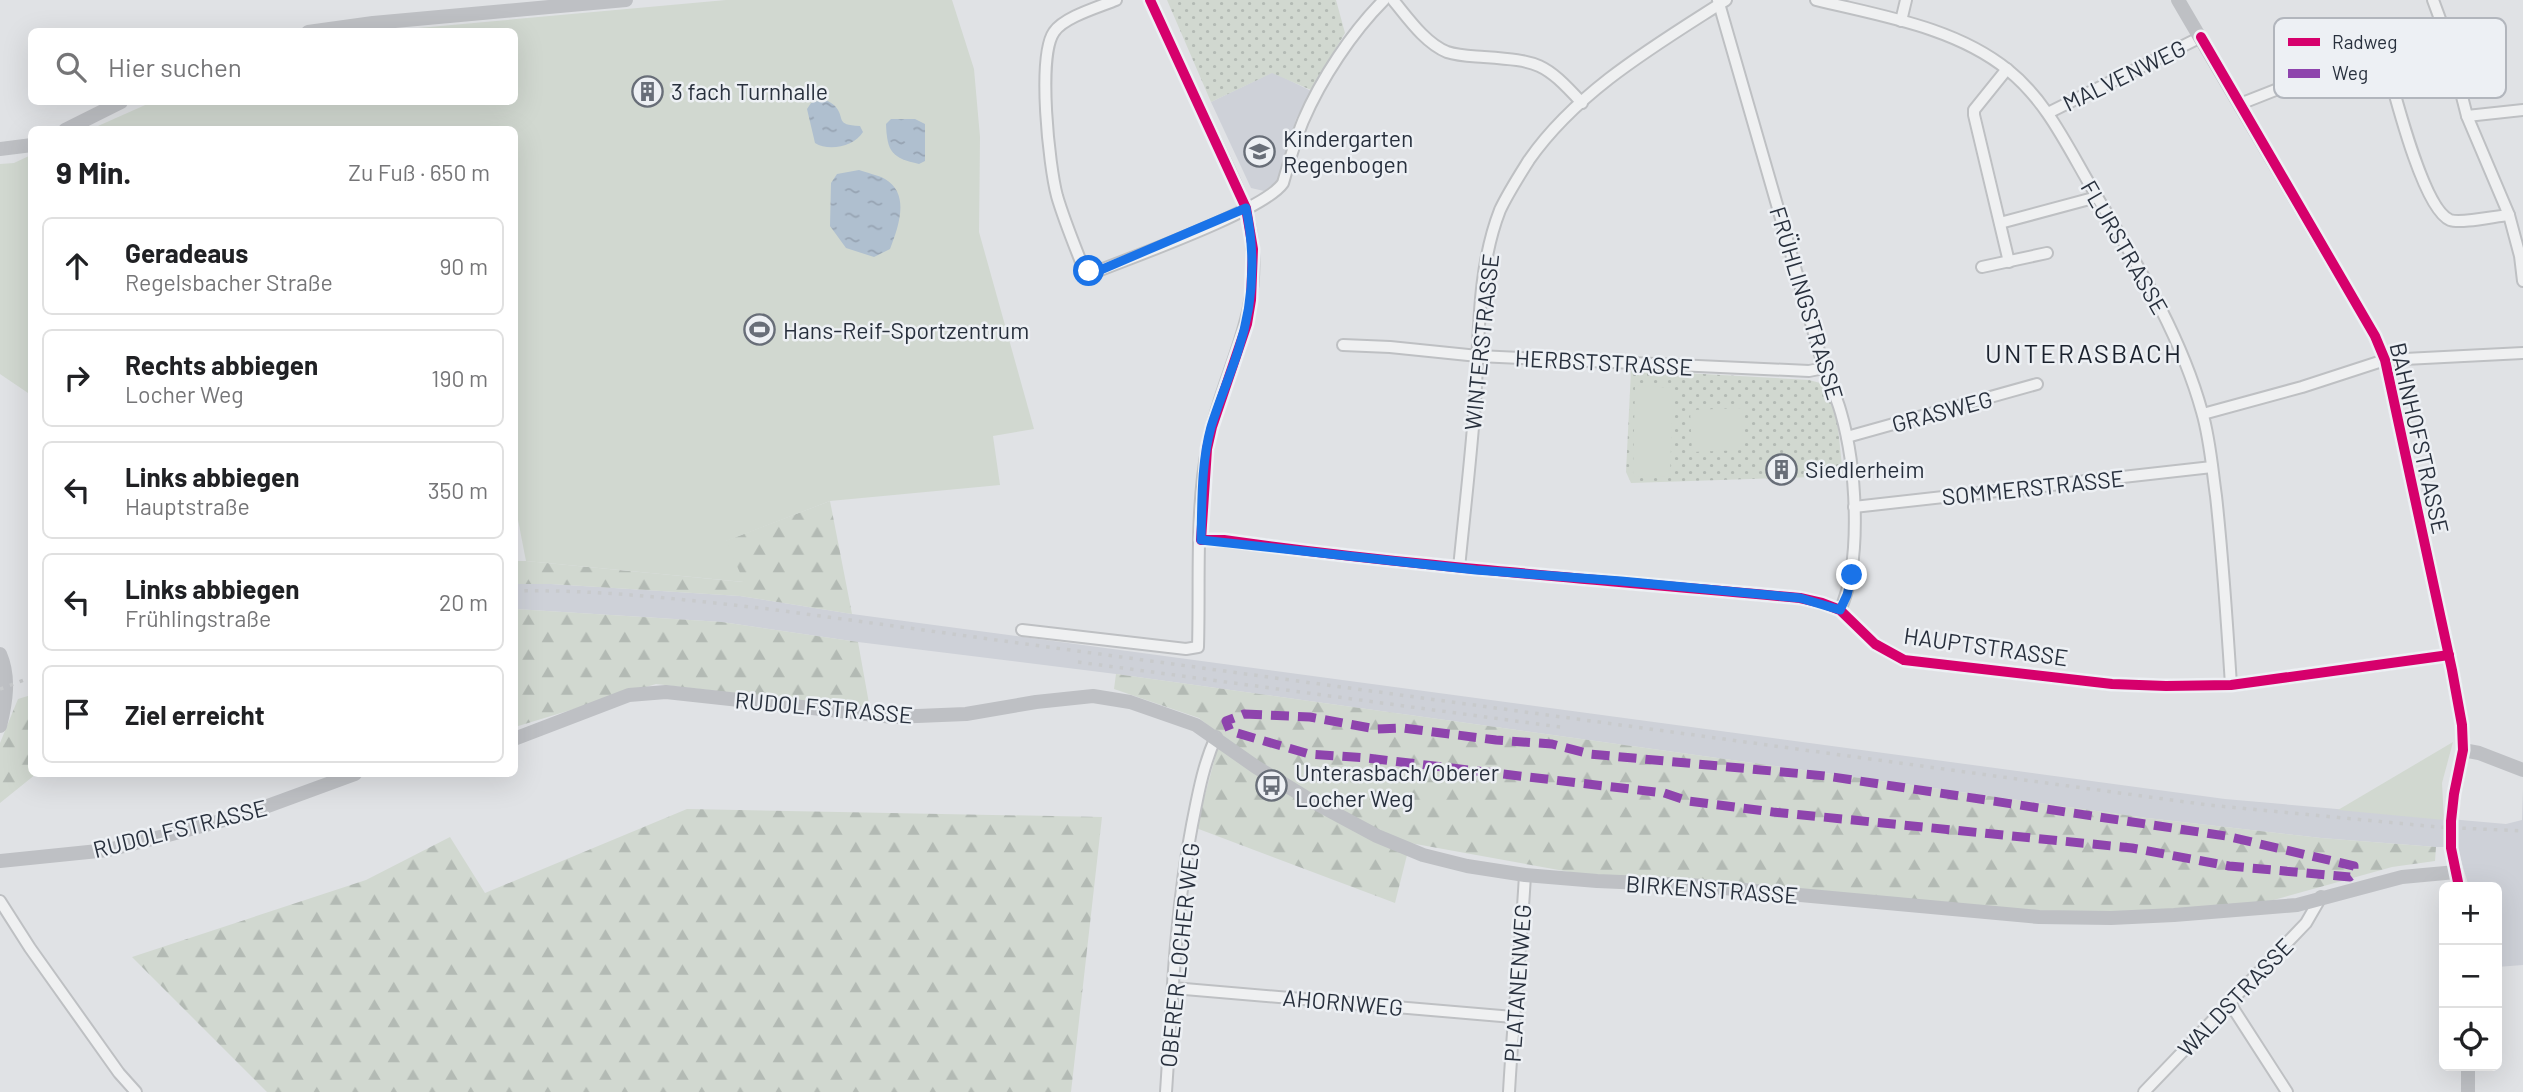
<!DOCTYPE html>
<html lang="de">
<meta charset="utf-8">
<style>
:root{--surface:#fff;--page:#f6f6f6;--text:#202124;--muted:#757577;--line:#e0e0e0}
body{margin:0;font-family:Barlow,sans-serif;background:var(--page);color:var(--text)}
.controls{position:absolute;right:21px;bottom:21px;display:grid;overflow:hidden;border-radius:10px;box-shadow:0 7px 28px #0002}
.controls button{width:63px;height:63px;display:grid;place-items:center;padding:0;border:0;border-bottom:2px solid var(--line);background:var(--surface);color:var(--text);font:35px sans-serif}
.stop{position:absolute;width:21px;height:21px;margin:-16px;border:5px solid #1a73e8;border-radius:50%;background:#fff}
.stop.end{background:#1a73e8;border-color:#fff;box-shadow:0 2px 7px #0008}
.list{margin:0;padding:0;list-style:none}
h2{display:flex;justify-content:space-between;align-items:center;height:91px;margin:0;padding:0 28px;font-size:30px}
h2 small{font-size:23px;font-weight:400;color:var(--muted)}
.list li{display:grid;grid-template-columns:46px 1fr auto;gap:21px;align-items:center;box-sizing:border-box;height:98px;margin:0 14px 14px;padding:0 14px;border:2px solid var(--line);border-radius:10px}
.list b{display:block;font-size:26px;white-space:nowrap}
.list p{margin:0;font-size:23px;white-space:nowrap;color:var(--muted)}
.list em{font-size:23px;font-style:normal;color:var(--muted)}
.icon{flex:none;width:38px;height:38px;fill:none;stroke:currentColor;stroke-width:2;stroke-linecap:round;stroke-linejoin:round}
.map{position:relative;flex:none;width:2523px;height:1092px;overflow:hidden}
.search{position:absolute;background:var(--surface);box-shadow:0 7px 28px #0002;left:28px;top:28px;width:490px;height:77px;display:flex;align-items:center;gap:18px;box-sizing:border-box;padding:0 24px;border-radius:10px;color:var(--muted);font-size:26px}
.panel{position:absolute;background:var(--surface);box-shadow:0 7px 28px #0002;left:28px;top:126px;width:490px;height:651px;border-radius:10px}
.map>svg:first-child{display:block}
.built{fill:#ced1d8}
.grass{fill:url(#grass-dots)}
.forest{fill:url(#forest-firs)}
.green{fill:#d1d8d0}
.water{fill:url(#water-ripples)}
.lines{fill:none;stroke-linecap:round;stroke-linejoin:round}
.street-casing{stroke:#bec0c3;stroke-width:14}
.street{stroke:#eff0f1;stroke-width:10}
.secondary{stroke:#bec0c4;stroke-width:14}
.rail{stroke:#c8cacc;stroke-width:3.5;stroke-dasharray:3.5 7;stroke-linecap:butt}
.quiet{stroke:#8e44ad;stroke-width:9;stroke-dasharray:18 9;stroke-linecap:butt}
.cycleway-casing{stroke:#edf0f4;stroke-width:15}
.cycleway{stroke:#d6006c;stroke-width:10}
.route{stroke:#1a73e8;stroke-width:9}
.labels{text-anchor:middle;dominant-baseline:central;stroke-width:5;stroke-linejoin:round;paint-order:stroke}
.street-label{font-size:23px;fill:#28303d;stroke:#edf0f4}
.poi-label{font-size:23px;fill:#28303d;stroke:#edf0f4;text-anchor:start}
.quarter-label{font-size:26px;letter-spacing:2px;fill:#1a212d;stroke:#edf0f4}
.key{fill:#edf0f4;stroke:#b2b6bd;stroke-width:2}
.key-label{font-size:19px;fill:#28303d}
</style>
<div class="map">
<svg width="2523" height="1092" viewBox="0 0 2523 1092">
<defs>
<pattern id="grass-dots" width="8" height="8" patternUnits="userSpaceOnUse" patternTransform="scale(1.75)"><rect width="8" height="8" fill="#d1d8d0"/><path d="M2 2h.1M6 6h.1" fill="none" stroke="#b3bab4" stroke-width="1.8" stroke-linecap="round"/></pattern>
<pattern id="forest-firs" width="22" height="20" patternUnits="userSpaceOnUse" patternTransform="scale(1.75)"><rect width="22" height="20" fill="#d1d8d0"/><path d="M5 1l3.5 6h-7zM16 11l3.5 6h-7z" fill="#b3bab4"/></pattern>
<pattern id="water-ripples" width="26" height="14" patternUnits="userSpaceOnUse" patternTransform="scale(1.75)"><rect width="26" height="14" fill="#afbfcf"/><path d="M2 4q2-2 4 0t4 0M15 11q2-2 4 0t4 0" fill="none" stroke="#97a4b3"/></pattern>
</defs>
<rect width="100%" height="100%" fill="#e0e2e5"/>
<!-- built -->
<g class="built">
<path d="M1273,72L1311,91L1296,119L1277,183L1264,191L1251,188L1211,102Z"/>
<path d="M514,584H551L740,596L852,614L2225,799L2506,824L2522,820L2523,789V965L2497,967V887H2469L2457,847H2436L2321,838L2147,818L1116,674L858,642L722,622L515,609Z"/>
</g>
<!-- grass -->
<g class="grass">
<path d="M1167,0H1336L1345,33L1311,90L1272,73L1211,102Z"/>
<path d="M1631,370L1809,380L1824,384L1837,418L1843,476L1631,483L1626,472Z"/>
</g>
<!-- forest -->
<g class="forest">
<path d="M830,501L852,614L740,596L551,584H515L514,561H526L743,582L725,541Z"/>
<path d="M515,609L722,622L858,642L870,709L656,684L515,727Z"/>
<path d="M1116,674L2147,818L2321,838L2436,847L2435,861L2392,867L2270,901L2084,921L1581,874L1410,843L1395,903L1196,828L1221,736L1199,718L1114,689Z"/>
<path d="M31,695L32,774H36L0,803V743L18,699Z"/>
<path d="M687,809L1102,817L1071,1092H267L132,957L366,880L450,837L485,893Z"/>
</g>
<!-- green -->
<g class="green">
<path d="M726,0H952L974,69L980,137L979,232L1034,429L993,436L1000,485L830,501L726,541L744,582L526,561L514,499V130H89L152,102H514V32L385,31Z"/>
<path d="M31,155V395L0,374V164L14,163Z"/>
<path d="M1635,385L1673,388L1670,477L1633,476Z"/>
<path d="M1742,408L1743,450L1692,452L1690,410Z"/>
<path d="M2453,742L2442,783L2444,820L2338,810Z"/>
</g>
<!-- water -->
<g class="water">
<path d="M824,99C828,101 832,103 835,106C846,118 834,125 860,126L863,132C855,146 829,152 815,143L807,109L811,103Z"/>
<path d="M891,119H915L925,124V161L919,164C892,158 887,152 886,124Z"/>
<path d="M859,170C867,173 878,175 885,179C911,194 898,228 890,249L874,257L846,248L830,226L831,183L837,174Z"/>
</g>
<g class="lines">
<defs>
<g id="street">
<path d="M1116,0C1099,7 1064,17 1054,32C1037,56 1049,166 1057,196C1064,220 1074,244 1083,267L1089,271H1098C1135,256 1265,210 1283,183C1289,162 1295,141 1303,121C1321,79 1352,32 1384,0"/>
<path d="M1393,0C1408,18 1425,43 1447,52C1459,56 1472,56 1484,57C1539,61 1544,62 1582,103"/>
<path d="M1718,0L1824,368C1830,383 1837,398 1841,413C1856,465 1863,561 1840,610"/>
<path d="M1816,0C1881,16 1955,27 2008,70C2047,101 2068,148 2093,190C2135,261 2180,332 2202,412C2210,439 2212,468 2216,496C2223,559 2227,622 2231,685"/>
<path d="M2433,0L2447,38L2467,116L2509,215L2520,256L2523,281"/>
<path d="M1901,21L1906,0"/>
<path d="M2383,51C2392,83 2422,209 2450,220C2461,224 2496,216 2509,215"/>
<path d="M2007,69L1974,110V115L2009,262"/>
<path d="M2240,104L2349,61L2383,51L2447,38"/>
<path d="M2048,113L2201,37"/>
<path d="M2467,116L2523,110"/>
<path d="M2000,223L2097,197"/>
<path d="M1982,267L2047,253"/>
<path d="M1343,345L1390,347L1478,356L1809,371L1824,368"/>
<path d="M2203,414L2302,387L2385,360L2523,353"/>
<path d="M1847,437L2037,384"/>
<path d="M1854,507L2212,467"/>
<path d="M1201,540H1224C1415,567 1608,580 1800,598L1822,603L1840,610L1875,644L1904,660L2112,684L2166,686L2231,685L2449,655"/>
<path d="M1459,568C1464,517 1470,466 1474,415C1480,348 1475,274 1500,210C1508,193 1519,176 1529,160C1578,90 1656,45 1726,0"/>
<path d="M1022,630L1186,649L1198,647C1200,581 1195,510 1208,445C1222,370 1264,316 1251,234C1246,200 1229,170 1215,140C1193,93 1171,47 1150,0"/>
<path d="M0,901L30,948L119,1073L136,1092"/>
<path d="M1173,988L1513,1017"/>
<path d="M2229,1002L2287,1092"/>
<path d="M1166,1092C1172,1003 1175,913 1192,825C1198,795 1203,765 1216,737"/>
<path d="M1509,1092C1513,1019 1521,947 1525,875"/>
<path d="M2144,1092L2306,923L2321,897"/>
</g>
</defs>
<!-- street casing -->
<use href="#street" class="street-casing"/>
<!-- street -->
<use href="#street" class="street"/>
<!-- secondary -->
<g class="secondary">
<path d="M2178,0L2375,336L2385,360L2452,670L2462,725L2463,750L2454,794L2451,821V848L2459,887"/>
<path d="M308,32L373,23L626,0"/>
<path d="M65,130L121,102"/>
<path d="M0,149L32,145"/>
<path d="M0,654C10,677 6,702 0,726"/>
<path d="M514,739L629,695L666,692L893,717L966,714L1036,702L1093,696L1130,702L1196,725L1256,767L1310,800L1377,836L1423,855L1467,866L1525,875L1597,881L1691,885L2039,917L2111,918L2174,915L2297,905L2402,877L2456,872"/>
<path d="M2463,750L2479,753L2523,770"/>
<path d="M0,861L108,850L172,834L243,815L355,774"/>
<path d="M2468,1066V1092"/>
</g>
<!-- rail -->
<g class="rail">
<path d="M514,591C596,589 688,600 769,609L2208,805L2438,827L2523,831"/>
<path d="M1078,662L1560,727"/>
<path d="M0,689L32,677"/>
</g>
<!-- quiet -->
<path class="quiet" d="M1244,714L1310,717L1376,729L1403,728L1496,740L1552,744L1590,754L1826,776L2226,836L2354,866V874L2350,877L2229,866L2132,848L1773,812L1688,801L1664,793L1367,758L1309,754L1230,731L1226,721Z"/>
<defs>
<g id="cycleway">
<path d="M1150,0L1246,208L1253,249L1251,300L1247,324L1212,427L1207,449L1201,540H1224C1415,567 1608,580 1800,598L1822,603L1840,610L1875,644L1904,660L2112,684L2166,686L2231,685L2449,655"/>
<path d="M2201,37L2375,336L2385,360L2452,670L2462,725L2463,750L2454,794L2451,821V848L2459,887"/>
</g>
</defs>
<!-- cycleway casing -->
<use href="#cycleway" class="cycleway-casing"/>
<!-- cycleway -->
<use href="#cycleway" class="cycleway"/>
</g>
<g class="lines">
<!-- route -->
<path class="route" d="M1089,271H1098L1246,208C1256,257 1254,303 1238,351C1230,376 1219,401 1211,427C1201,463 1202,503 1201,540L1476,570L1621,581L1800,598L1840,610L1847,595L1852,575"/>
</g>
<!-- icons -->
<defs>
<symbol id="building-ring" viewBox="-11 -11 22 22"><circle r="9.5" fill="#edf0f4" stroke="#686e78" stroke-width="1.5"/><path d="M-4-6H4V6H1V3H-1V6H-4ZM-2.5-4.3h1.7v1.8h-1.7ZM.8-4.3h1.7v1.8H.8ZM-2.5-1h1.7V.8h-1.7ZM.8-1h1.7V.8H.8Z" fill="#686e78"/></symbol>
<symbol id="school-ring" viewBox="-11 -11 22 22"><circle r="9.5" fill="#edf0f4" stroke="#686e78" stroke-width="1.5"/><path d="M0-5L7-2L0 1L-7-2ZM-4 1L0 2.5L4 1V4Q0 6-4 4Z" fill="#686e78"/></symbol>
<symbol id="stadium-ring" viewBox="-11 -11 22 22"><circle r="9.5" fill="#edf0f4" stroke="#686e78" stroke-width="1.5"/><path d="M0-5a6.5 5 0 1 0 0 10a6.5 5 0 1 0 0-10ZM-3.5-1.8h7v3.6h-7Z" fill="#686e78"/></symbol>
<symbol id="bus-ring" viewBox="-11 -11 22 22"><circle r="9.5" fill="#edf0f4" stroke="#686e78" stroke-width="1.5"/><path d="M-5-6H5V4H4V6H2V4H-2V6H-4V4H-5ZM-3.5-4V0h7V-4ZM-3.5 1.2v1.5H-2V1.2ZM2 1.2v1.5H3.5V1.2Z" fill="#686e78"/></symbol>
</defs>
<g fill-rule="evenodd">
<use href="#building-ring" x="630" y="74" width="35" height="35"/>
<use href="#school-ring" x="1242" y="134" width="35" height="35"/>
<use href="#stadium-ring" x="742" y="312" width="35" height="35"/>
<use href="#building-ring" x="1764" y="452" width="35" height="35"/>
<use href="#bus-ring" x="1254" y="768" width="35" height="35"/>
</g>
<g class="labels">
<!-- street labels -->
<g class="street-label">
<text transform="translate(2124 75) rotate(-26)">MALVENWEG</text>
<text transform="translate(2125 247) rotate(60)">FLURSTRASSE</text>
<text transform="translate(1807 303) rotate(73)">FRÜHLINGSTRASSE</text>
<text transform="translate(1481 342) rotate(-84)">WINTERSTRASSE</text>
<text transform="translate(1604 362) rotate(3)">HERBSTSTRASSE</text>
<text transform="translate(1942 411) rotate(-15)">GRASWEG</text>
<text transform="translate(2420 438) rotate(77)">BAHNHOFSTRASSE</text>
<text transform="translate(2033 487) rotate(-6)">SOMMERSTRASSE</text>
<text transform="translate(1986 646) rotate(8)">HAUPTSTRASSE</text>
<text transform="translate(824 707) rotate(5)">RUDOLFSTRASSE</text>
<text transform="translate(180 828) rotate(-14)">RUDOLFSTRASSE</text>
<text transform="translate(1712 889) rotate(4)">BIRKENSTRASSE</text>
<text transform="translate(1179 955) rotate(-84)">OBERER LOCHER WEG</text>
<text transform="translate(1517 983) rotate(-86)">PLATANENWEG</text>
<text transform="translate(2235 997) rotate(-46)">WALDSTRASSE</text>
<text transform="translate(1343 1002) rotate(5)">AHORNWEG</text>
</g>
<!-- poi labels -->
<g class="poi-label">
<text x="671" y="91">3 fach Turnhalle</text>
<text x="1283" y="138">Kindergarten<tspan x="1283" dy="26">Regenbogen</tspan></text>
<text x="783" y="330">Hans-Reif-Sportzentrum</text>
<text x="1805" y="469">Siedlerheim</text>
<text x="1295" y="772">Unterasbach/Oberer<tspan x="1295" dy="26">Locher Weg</tspan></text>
</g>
<!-- quarter labels -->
<g class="quarter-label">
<text x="2084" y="352">UNTERASBACH</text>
</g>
</g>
<!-- legend -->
<rect x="2274" y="18" width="232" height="80" rx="10" class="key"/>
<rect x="2288" y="38" width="32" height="8" fill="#d6006c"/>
<rect x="2288" y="69" width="32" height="9" fill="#8e44ad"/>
<g class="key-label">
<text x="2332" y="49">Radweg</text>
<text x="2332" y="80">Weg</text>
</g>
</svg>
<div class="controls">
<button>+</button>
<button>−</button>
<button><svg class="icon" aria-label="locate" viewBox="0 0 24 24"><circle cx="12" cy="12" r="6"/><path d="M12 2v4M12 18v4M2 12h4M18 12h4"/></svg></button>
</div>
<div class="stop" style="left:1089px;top:271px"></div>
<div class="stop end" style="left:1852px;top:575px"></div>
<div class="search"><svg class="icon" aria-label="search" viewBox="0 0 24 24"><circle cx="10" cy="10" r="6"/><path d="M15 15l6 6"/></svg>Hier suchen</div>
<section class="panel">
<h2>9 Min.<small>Zu Fuß · 650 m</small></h2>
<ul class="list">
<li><svg class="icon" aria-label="ahead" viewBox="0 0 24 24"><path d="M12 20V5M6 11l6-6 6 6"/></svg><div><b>Geradeaus</b><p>Regelsbacher Straße</p></div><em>90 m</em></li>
<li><svg class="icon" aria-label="right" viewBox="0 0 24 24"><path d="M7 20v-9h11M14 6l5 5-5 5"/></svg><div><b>Rechts abbiegen</b><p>Locher Weg</p></div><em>190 m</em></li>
<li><svg class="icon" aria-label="left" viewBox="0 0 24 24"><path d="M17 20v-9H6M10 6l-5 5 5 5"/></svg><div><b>Links abbiegen</b><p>Hauptstraße</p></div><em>350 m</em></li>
<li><svg class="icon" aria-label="left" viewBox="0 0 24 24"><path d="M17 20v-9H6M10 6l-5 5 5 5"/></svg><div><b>Links abbiegen</b><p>Frühlingstraße</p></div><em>20 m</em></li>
<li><svg class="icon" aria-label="arrive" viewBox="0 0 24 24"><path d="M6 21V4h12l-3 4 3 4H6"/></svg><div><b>Ziel erreicht</b></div></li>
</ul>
</section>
</div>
